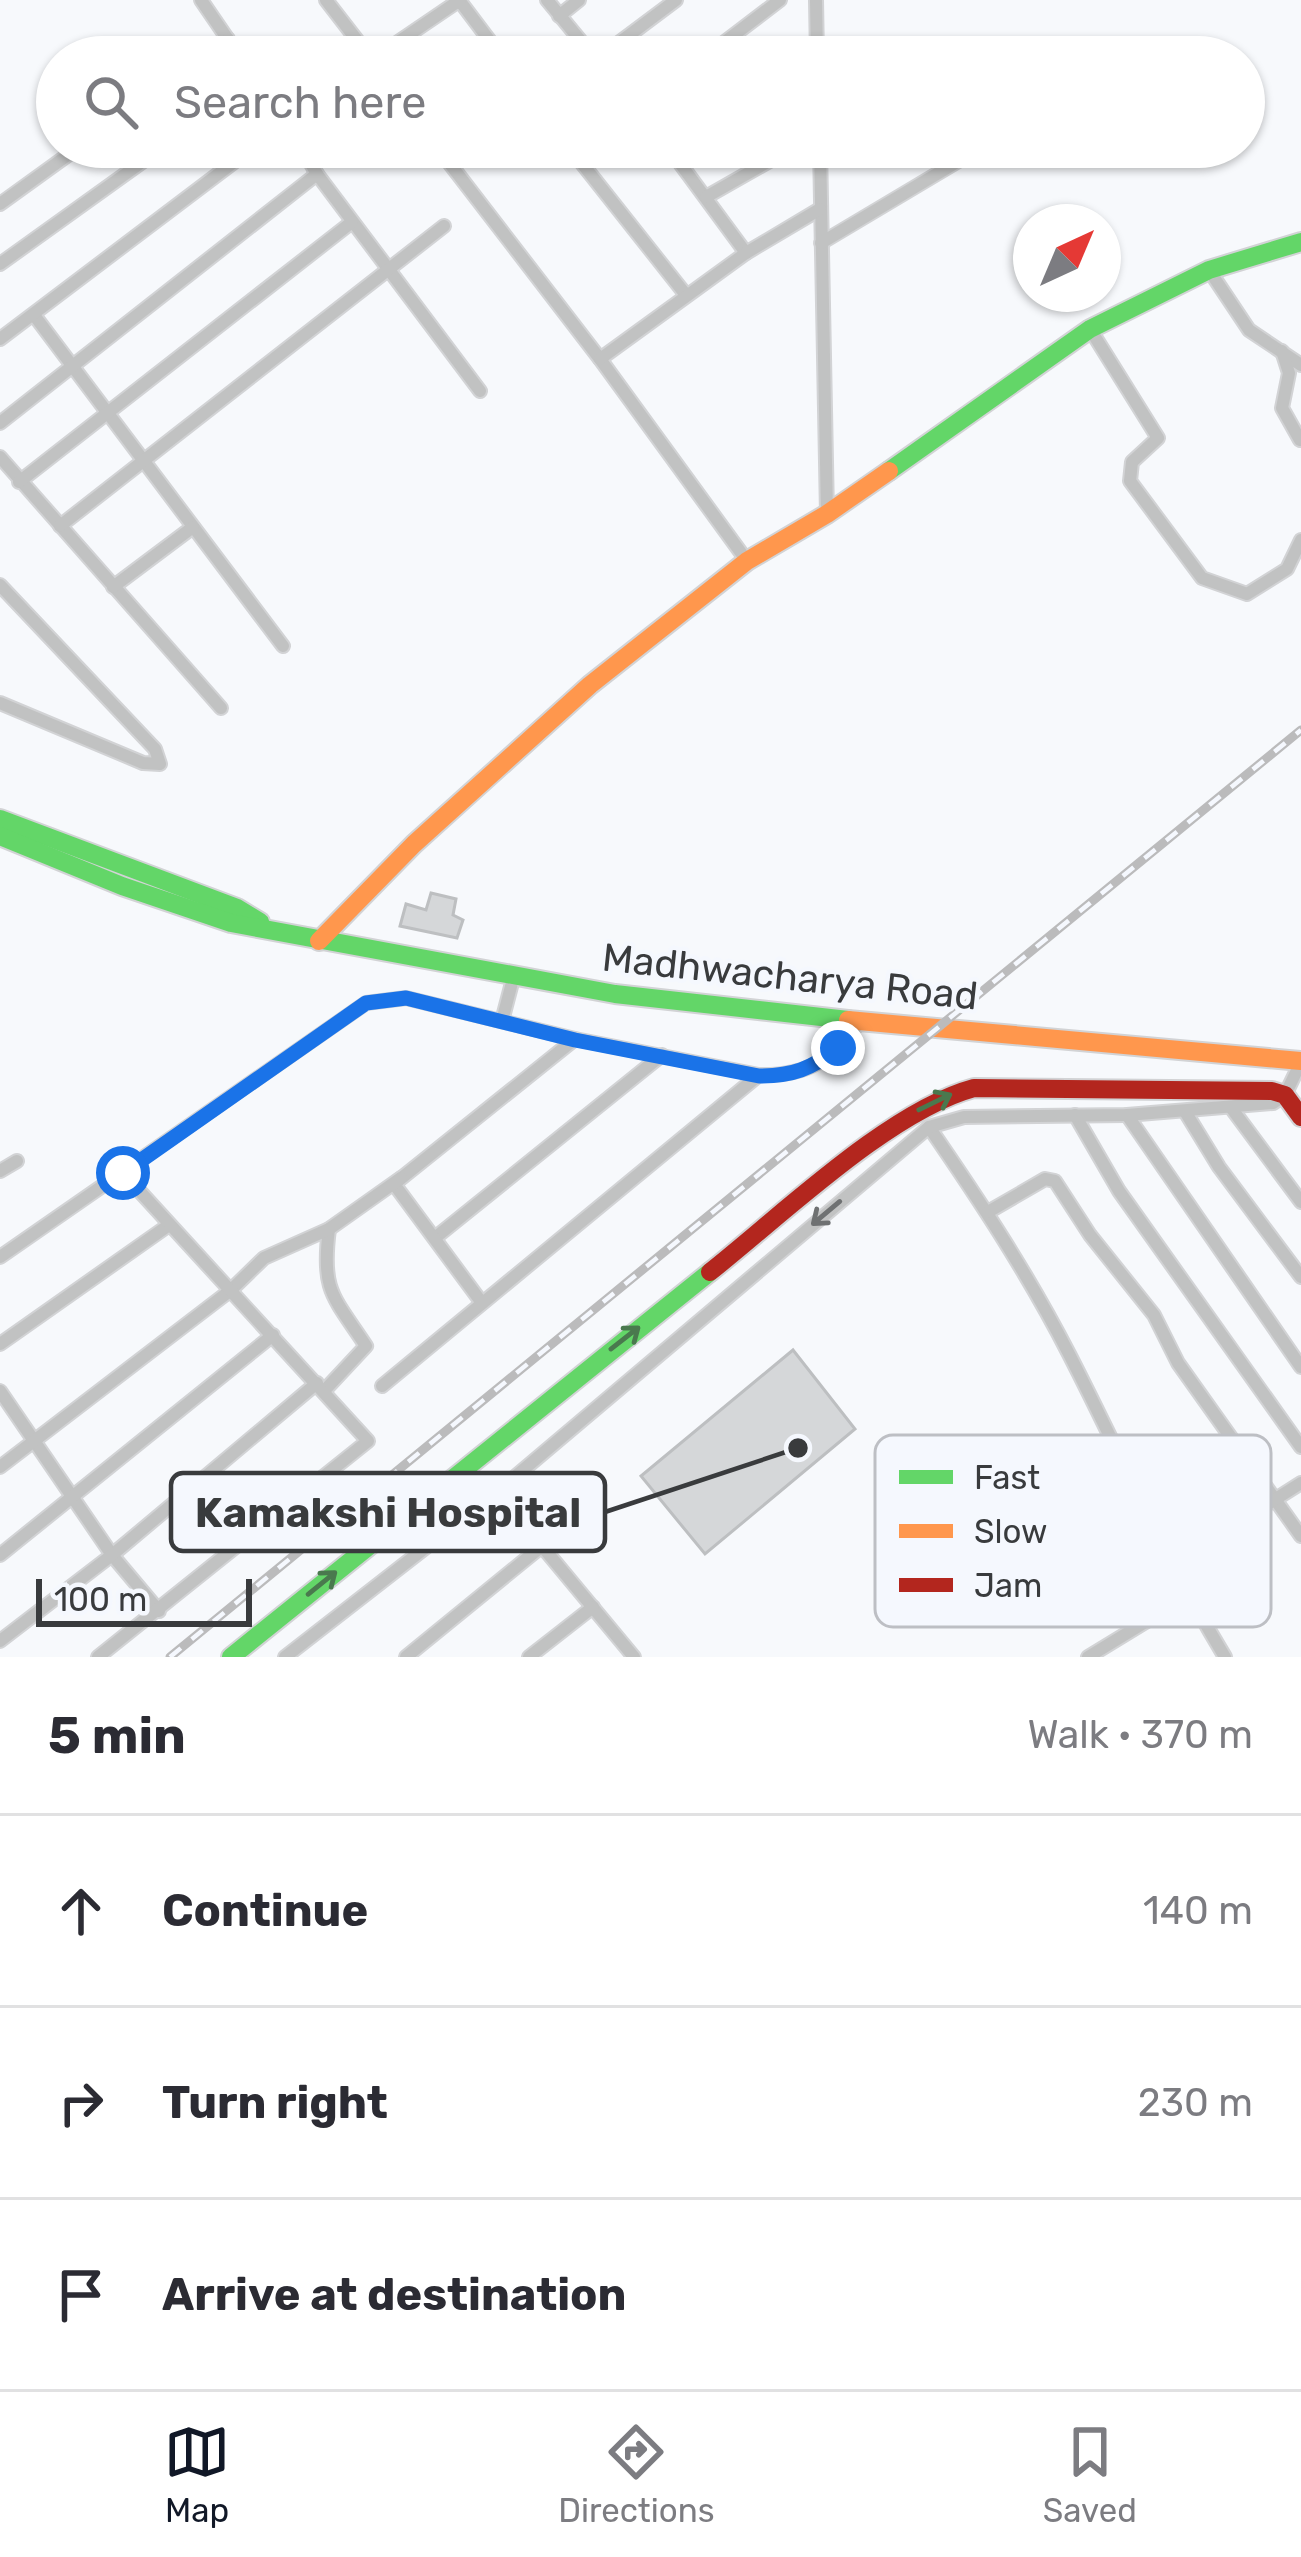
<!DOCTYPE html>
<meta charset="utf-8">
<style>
:root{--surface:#fff;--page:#f2f2f3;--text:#2b2b33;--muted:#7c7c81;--line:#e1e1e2;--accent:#111827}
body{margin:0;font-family:Rubik,sans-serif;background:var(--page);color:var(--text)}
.compass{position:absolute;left:1013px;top:204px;width:108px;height:108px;border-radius:50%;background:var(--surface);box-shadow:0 3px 9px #0004;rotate:44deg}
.scale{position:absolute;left:36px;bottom:30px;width:216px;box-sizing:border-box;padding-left:12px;border:6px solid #393b3d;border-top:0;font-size:33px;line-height:42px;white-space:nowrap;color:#393b3d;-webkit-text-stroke:9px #f5f8fe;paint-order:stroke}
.stop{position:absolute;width:36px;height:36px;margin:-27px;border:9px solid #1a73e8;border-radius:50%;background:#fff}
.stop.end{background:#1a73e8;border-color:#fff;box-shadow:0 3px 12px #0008}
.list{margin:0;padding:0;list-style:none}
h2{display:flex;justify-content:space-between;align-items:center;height:156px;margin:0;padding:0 48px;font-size:51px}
h2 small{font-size:39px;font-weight:400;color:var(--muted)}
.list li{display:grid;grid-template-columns:78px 1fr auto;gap:36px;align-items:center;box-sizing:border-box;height:192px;padding:0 48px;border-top:3px solid var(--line)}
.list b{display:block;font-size:45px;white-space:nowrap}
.list em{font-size:39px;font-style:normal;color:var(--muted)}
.icon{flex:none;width:66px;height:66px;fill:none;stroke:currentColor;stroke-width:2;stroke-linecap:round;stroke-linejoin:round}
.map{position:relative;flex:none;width:1301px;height:1657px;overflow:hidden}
.search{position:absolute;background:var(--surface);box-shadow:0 3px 9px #0004;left:36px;right:36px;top:36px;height:132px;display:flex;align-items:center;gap:30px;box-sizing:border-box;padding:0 42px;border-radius:66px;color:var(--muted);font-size:45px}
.sheet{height:732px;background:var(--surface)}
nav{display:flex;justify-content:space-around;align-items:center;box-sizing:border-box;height:168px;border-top:3px solid var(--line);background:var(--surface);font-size:33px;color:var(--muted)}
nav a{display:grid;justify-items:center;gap:6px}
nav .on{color:var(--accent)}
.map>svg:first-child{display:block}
.building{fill:#d5d7d9;stroke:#bdbfc1;stroke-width:3}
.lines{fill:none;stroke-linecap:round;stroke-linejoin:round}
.street-casing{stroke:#d2d3d5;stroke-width:16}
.fast-casing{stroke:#d2d3d5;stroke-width:22}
.slow-casing{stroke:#d2d3d5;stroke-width:22}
.jam-casing{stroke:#d2d3d5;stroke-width:22}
.street{stroke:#c1c2c2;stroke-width:12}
.fast{stroke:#63d668;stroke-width:18}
.slow{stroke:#ff974d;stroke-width:18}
.jam{stroke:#b3261e;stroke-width:18}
.rail-casing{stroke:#bbbbbc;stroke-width:9}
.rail{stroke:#f5f8fe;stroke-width:4.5;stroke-dasharray:14;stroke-linecap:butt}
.oneway{stroke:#4a794e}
.oneway2{stroke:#6f7172}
.route{stroke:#1a73e8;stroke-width:15}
.labels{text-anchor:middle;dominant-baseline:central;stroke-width:9;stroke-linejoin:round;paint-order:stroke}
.street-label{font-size:39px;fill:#393b3d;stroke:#f5f8fe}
.key{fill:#f5f8fe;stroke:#bdbfc4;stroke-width:3}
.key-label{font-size:33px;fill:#393b3d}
.leader{fill:none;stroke:#393b3d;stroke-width:4.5}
.callout-dot{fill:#393b3d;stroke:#f5f8fe;stroke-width:4.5}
.callout{fill:#f5f8fe;stroke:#393b3d;stroke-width:4.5}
.callout-label{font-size:42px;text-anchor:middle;font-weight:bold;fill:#393b3d}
</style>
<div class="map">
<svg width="1301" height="1657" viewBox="0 0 1301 1657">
<rect width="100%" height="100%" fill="#f7f9fc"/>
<!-- building -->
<g class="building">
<path d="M431,893L456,899L453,915L463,920L457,938L400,926L406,904L426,910Z"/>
<path d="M793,1350L855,1429L705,1554L641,1476Z"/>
</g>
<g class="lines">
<defs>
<g id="street">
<path d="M201,0L240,57"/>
<path d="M326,0L370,57"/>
<path d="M459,0L502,57"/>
<path d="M547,0L594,57"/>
<path d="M816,0L817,57"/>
<path d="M559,16L579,0"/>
<path d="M204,57L228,39"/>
<path d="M376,57L460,0"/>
<path d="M600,57L676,0"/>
<path d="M705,57L780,0"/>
<path d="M301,147L317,174L480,391"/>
<path d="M437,147L600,359L747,561"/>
<path d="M569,147L686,295"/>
<path d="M668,147L746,253"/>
<path d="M820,147L827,514"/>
<path d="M706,197L794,147"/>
<path d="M0,204L79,147"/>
<path d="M821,243L982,147"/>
<path d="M0,264L163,147"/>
<path d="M1209,270L1249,330L1301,365"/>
<path d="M34,315L283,646"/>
<path d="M1090,329L1158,438L1132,462L1130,481L1202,578L1247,594L1287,569L1301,540"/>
<path d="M0,339L254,147"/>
<path d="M1282,351L1289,373L1282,408L1300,440"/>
<path d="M600,359L746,253L820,209"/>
<path d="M0,423L317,174"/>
<path d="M0,457L221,708"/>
<path d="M19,482L352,222"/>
<path d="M60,526L444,226"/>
<path d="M0,585L155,749L160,764L143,763L0,703"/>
<path d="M113,587L193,527"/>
<path d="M502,1021L514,975"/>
<path d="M1232,1109L1301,1202"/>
<path d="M1186,1113L1219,1167L1301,1277"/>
<path d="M1075,1115L1119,1191L1301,1447"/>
<path d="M1127,1115L1301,1367"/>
<path d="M929,1127C980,1201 1028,1274 1069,1354C1121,1455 1166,1560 1225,1657"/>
<path d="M0,1171L17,1161"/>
<path d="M988,1212L1045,1179L1055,1181L1090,1235L1154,1315L1178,1363L1301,1536"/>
<path d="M436,1237L662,1055"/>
<path d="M0,1257L366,1003L406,998L575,1039L759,1075C811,1076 828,1060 860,1022"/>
<path d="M482,1303L394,1184L575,1039"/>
<path d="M0,1344L169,1225"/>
<path d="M382,1386L759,1075"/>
<path d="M0,1391L112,1555L159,1611"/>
<path d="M324,1391L366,1346C333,1296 321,1291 329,1229"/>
<path d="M0,1467L231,1290L264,1258L329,1229L401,1178"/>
<path d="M497,1492L634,1657"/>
<path d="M0,1555L273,1335"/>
<path d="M1173,1564L1301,1483"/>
<path d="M0,1641L112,1555L317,1383"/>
<path d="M98,1657L368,1441L123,1173"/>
<path d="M285,1657L497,1492L929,1127L964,1117L1127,1115L1273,1103L1285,1095L1301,1062"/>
<path d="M406,1657L542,1546"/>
<path d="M529,1657L593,1607"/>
<path d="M1088,1657L1188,1596"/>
</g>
<g id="fast">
<path d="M889,471L1090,329L1209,270L1301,242"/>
<path d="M0,819L237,908L260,922"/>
<path d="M0,836L122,886L231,923L615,994L848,1020"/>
<path d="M231,1657L710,1272"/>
</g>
<g id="slow">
<path d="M319,941L414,844L590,685L747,561L827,514L889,471"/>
<path d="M848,1020L1301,1061"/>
</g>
<path id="jam" d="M710,1272C781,1216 889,1111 974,1088L1272,1091L1285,1095L1301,1117"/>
</defs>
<!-- street casing -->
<use href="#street" class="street-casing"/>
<!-- fast casing -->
<use href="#fast" class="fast-casing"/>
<!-- slow casing -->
<use href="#slow" class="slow-casing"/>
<!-- jam casing -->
<use href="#jam" class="jam-casing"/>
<!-- street -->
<use href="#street" class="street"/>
<!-- fast -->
<use href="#fast" class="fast"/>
<!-- slow -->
<use href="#slow" class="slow"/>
<!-- jam -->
<use href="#jam" class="jam"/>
<defs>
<path id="rail" d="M170,1657L1301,730"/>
</defs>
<!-- rail casing -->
<use href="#rail" class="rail-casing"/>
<!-- rail -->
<use href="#rail" class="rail"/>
</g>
<!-- one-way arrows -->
<defs><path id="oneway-shaft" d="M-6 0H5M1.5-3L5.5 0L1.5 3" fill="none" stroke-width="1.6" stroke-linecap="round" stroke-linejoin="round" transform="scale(3)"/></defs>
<g class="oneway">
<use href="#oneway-shaft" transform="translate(935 1102) rotate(-26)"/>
<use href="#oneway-shaft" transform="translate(625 1338) rotate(-38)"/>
<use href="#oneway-shaft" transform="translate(322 1583) rotate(-39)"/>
</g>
<use class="oneway2" href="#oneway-shaft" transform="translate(826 1213) rotate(140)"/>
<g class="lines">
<!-- route -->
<path class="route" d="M123,1173L366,1003L406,998L575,1040L759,1076C793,1076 811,1069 838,1048"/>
</g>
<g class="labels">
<!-- street labels -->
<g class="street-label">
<text transform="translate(790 977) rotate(6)">Madhwacharya Road</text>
</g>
</g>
<!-- legend -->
<rect x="875" y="1435" width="396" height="192" rx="18" class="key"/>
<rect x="899" y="1470" width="54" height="14" fill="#63d668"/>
<rect x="899" y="1524" width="54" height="14" fill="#ff974d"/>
<rect x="899" y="1578" width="54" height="14" fill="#b3261e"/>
<g class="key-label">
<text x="974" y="1489">Fast</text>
<text x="974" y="1543">Slow</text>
<text x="974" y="1597">Jam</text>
</g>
<!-- callouts -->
<path class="leader" d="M798 1448L605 1512"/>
<circle class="callout-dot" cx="798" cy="1448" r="12"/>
<rect class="callout" x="171" y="1473" width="434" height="78" rx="12"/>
<g class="callout-label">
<text x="388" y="1527">Kamakshi Hospital</text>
</g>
</svg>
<svg class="compass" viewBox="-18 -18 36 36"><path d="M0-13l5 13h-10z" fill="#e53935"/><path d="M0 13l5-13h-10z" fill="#7c7c81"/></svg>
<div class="scale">100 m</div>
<div class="stop" style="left:123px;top:1173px"></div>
<div class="stop end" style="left:838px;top:1048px"></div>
<div class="search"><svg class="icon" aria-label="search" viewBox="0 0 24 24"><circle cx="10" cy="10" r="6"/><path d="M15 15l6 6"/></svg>Search here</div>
</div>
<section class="sheet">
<h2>5 min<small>Walk · 370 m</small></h2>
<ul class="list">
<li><svg class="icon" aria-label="ahead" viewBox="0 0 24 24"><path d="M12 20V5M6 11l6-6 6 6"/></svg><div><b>Continue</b></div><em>140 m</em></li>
<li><svg class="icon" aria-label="right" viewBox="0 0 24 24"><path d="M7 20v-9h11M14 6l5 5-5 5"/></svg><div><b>Turn right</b></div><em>230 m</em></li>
<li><svg class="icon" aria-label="arrive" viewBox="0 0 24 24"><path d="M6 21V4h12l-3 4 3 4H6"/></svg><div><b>Arrive at destination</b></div></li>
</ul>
</section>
<nav>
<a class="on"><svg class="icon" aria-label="map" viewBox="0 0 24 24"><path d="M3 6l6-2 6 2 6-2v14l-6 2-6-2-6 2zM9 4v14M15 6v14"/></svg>Map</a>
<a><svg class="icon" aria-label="directions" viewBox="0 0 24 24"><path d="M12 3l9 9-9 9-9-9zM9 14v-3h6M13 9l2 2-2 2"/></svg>Directions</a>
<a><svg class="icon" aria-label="saved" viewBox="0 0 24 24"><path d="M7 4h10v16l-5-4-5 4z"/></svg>Saved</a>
</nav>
